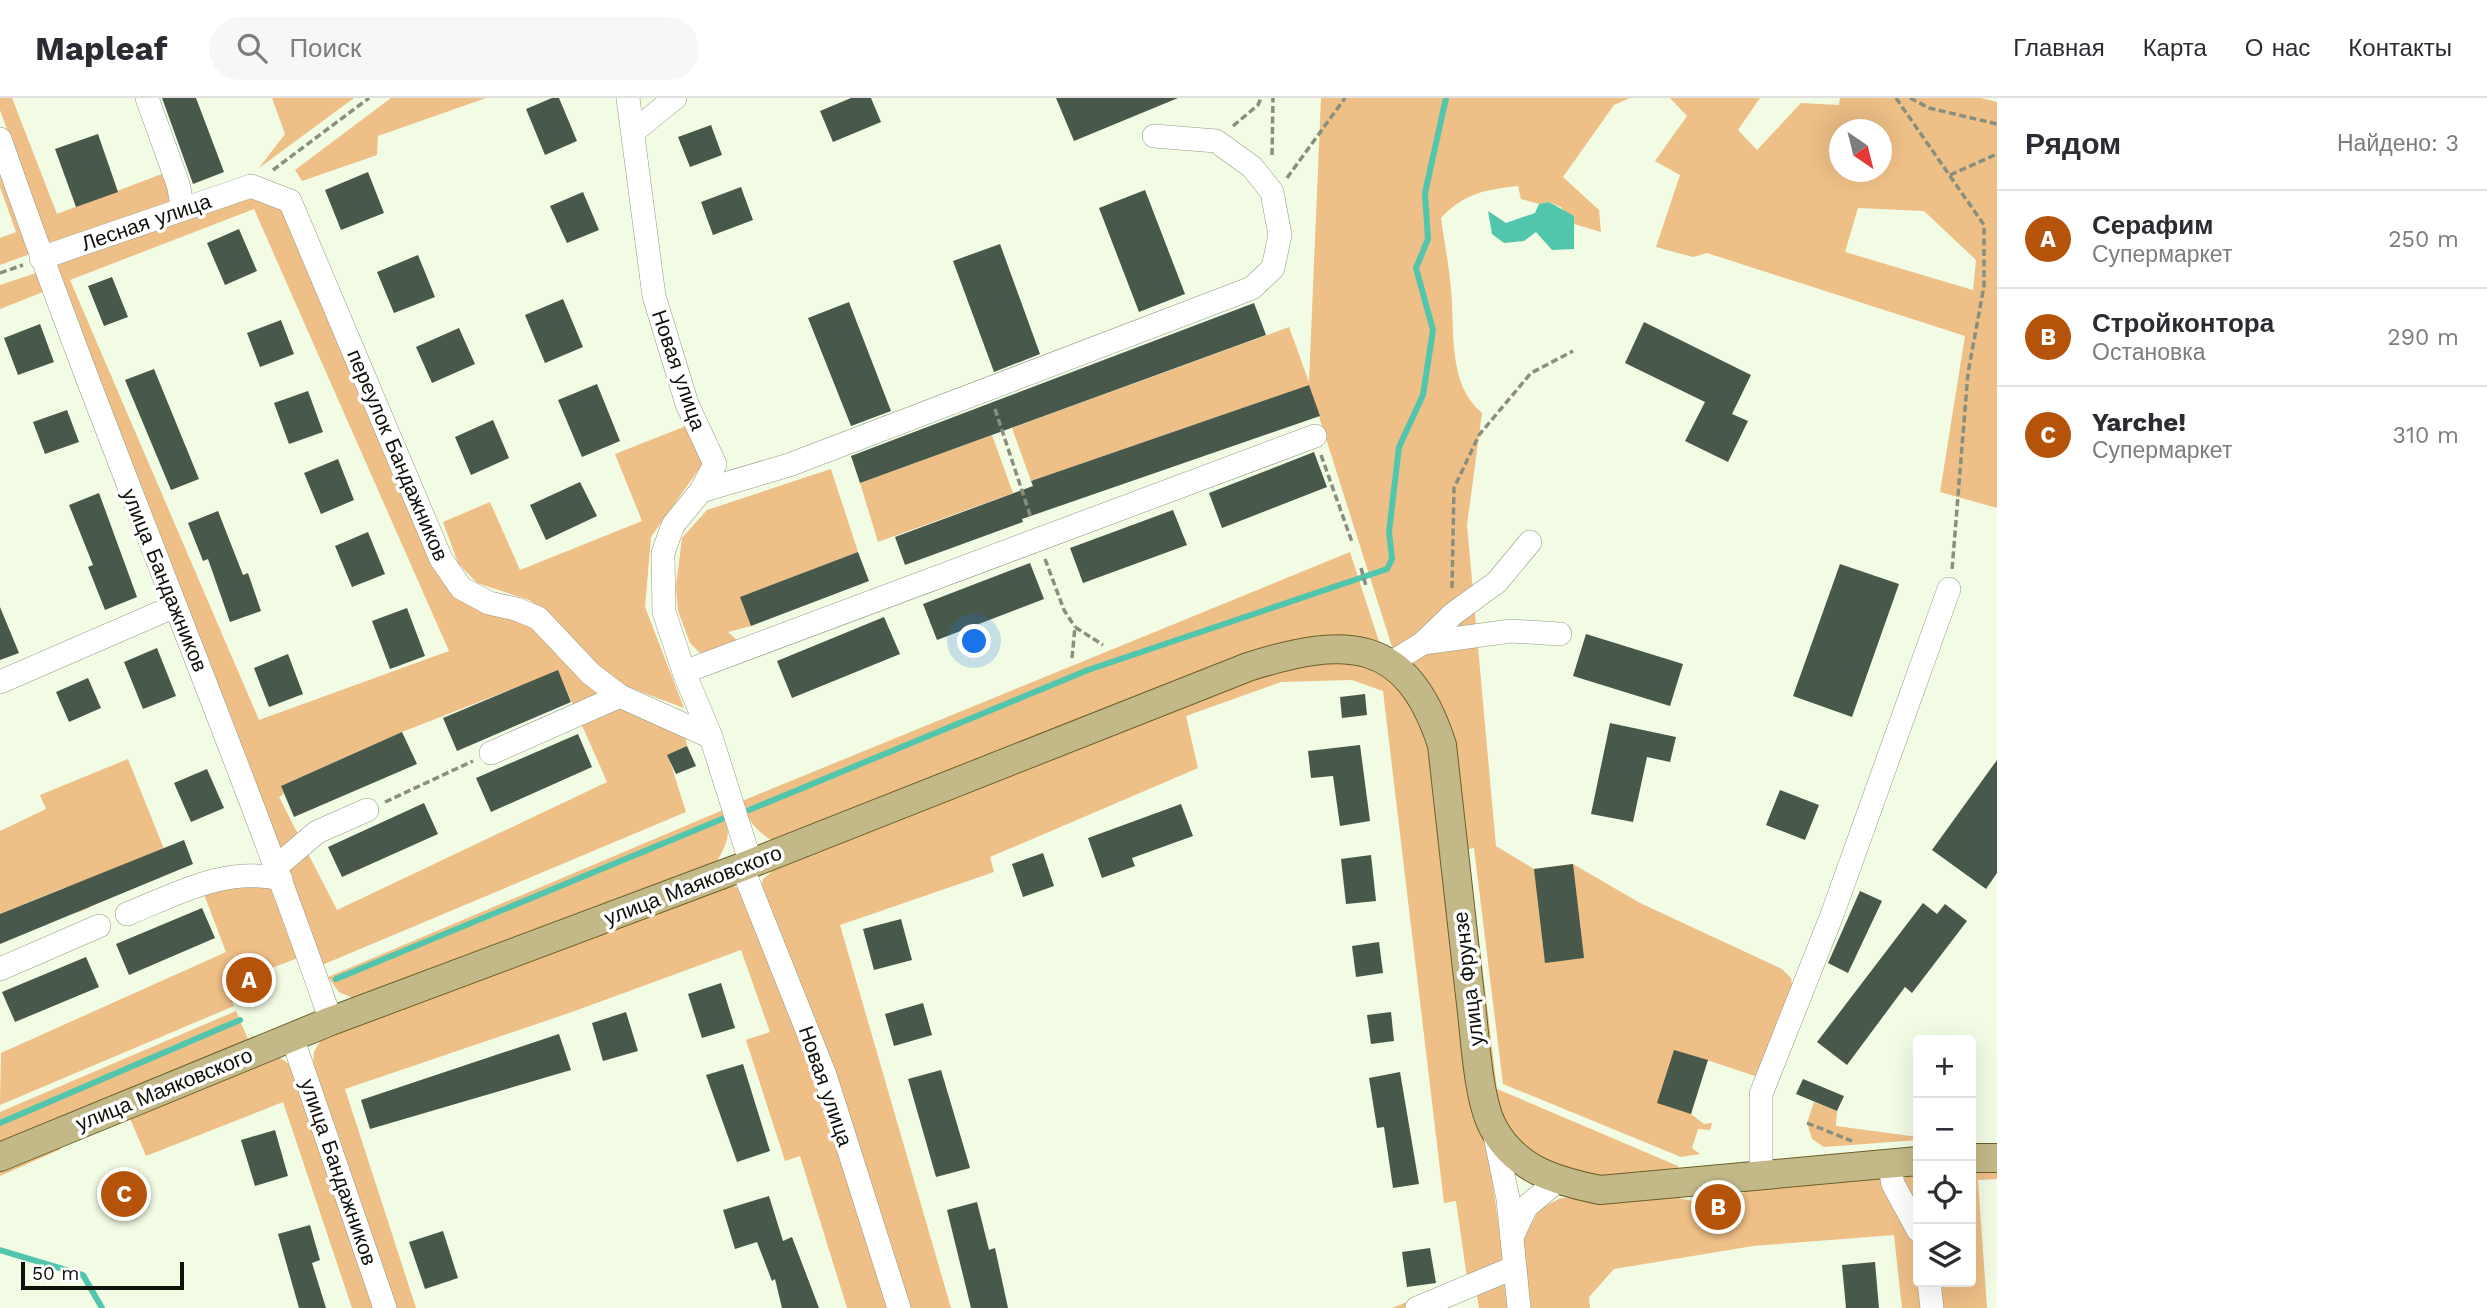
<!DOCTYPE html>
<html lang="ru">
<meta charset="utf-8">
<style>
:root{--surface:#fff;--page:#f7f7f7;--text:#2b2b33;--muted:#7c7c81;--line:#e1e1e2;--accent:#b45309}
body{margin:0;font-family:"Work Sans",sans-serif;background:var(--page);color:var(--text)}
.controls{position:absolute;right:21px;bottom:21px;display:grid;overflow:hidden;border-radius:7px;box-shadow:0 7px 28px #0002}
.controls button{width:63px;height:63px;display:grid;place-items:center;padding:0;border:0;border-bottom:2px solid var(--line);background:var(--surface);color:var(--text);font:35px sans-serif}
.compass{position:absolute;left:1829px;top:21px;width:63px;height:63px;border-radius:50%;background:var(--surface);box-shadow:0 7px 28px #0002;rotate:145deg}
.scale{position:absolute;left:21px;bottom:18px;width:163px;box-sizing:border-box;padding-left:7px;border:4px solid #0f110a;border-top:0;font-size:19px;line-height:24px;white-space:nowrap;color:#0f110a;-webkit-text-stroke:5px #fff;paint-order:stroke}
.you{position:absolute;left:975px;top:544px;width:24px;height:24px;margin:-18px;border:5px solid #fff;border-radius:50%;background:#1a73e8;box-shadow:0 0 0 10px #1a73e833}
.badge{display:grid;place-items:center;width:46px;height:46px;border-radius:50%;background:var(--accent);color:#fff;font-size:23px;font-weight:700}
.pin{position:absolute;translate:-50% -50%;border:4px solid #fff;box-shadow:0 2px 7px #0006}
.list{margin:0;padding:0;list-style:none}
h2{display:flex;justify-content:space-between;align-items:center;height:91px;margin:0;padding:0 28px;font-size:30px}
h2 small{font-size:23px;font-weight:400;color:var(--muted)}
.list li{display:grid;grid-template-columns:46px 1fr auto;gap:21px;align-items:center;box-sizing:border-box;height:98px;padding:0 28px;border-top:2px solid var(--line)}
.list b{display:block;font-size:26px;white-space:nowrap}
.list p{margin:0;font-size:23px;white-space:nowrap;color:var(--muted)}
.list em{font-size:23px;font-style:normal;color:var(--muted)}
.icon{flex:none;width:38px;height:38px;fill:none;stroke:currentColor;stroke-width:2;stroke-linecap:round;stroke-linejoin:round}
.map{position:relative;flex:none;width:1997px;height:1210px;overflow:hidden}
header{display:flex;align-items:center;gap:42px;box-sizing:border-box;height:98px;padding:0 35px;background:var(--surface);border-bottom:2px solid var(--line)}
header strong{font-size:33px}
nav{display:flex;gap:38px;margin-inline-start:auto;font-size:24px}
.search{width:490px;height:63px;background:var(--page);display:flex;align-items:center;gap:18px;box-sizing:border-box;padding:0 24px;border-radius:38px;color:var(--muted);font-size:26px}
main{display:flex}
aside{flex:1;background:var(--surface)}
.map>svg:first-child{display:block}
.green{fill:#eebf87;fill-rule:evenodd}
.water{fill:#52c6ad}
.lines{fill:none;stroke-linecap:round;stroke-linejoin:round}
.stream{stroke:#52c6ad;stroke-width:6}
.building{fill:#48594b}
.minor-casing{stroke:#929985;stroke-width:24}
.major-casing{stroke:#6a6028;stroke-width:30}
.path{stroke:#898f7f;stroke-width:3.5;stroke-dasharray:7 3.5;stroke-linecap:butt}
.minor{stroke:#fff;stroke-width:23}
.major{stroke:#c3b988;stroke-width:28}
.labels{text-anchor:middle;dominant-baseline:central;stroke-width:7;stroke-linejoin:round;paint-order:stroke}
.street-label{font-size:21px;fill:#0f110a;stroke:#fff}
</style>
<header>
<strong>Mapleaf</strong>
<div class="search"><svg class="icon" aria-label="search" viewBox="0 0 24 24"><circle cx="10" cy="10" r="6"/><path d="M15 15l6 6"/></svg>Поиск</div>
<nav><a>Главная</a><a>Карта</a><a>О нас</a><a>Контакты</a></nav>
</header>
<main>
<div class="map">
<svg width="1997" height="1210" viewBox="0 0 1997 1210">
<rect width="100%" height="100%" fill="#f2fbe4"/>
<!-- green -->
<g class="green">
<path d="M0,0H12L57,116L167,74L174,103L48,147L0,12Z"/>
<path d="M272,0H354L259,70L285,36Z"/>
<path d="M391,0H486L378,38L377,57L302,83L295,72Z"/>
<path d="M1321,0H1630L1614,7L1563,79L1599,112L1601,134L1574,126L1561,109L1549,104L1539,106L1521,101L1518,88C1484,92 1465,95 1441,120C1444,143 1449,167 1451,191C1455,232 1447,286 1482,315L1467,427L1496,748L1534,771L1573,766L1640,805L1782,871L1791,880L1793,893L1755,978L1704,961L1691,1016L1704,1026L1712,1025L1710,1032L1698,1031L1692,1050L1700,1056L1681,1059L1503,986L1474,750L1468,751L1497,991L1678,1068L1679,1074C1653,1076 1623,1082 1597,1080C1544,1076 1506,1041 1493,991L1454,643C1442,605 1427,575 1393,552L1309,287L1031,383L1012,330L1289,229L1309,284Z"/>
<path d="M1670,0H1760L1738,32L1757,52L1801,5L1839,7L1840,0H1981L1997,4V410L1940,394L1965,238L1707,155L1693,159L1656,149L1680,77L1655,63L1687,18ZM1840,32H1882V74H1840ZM1858,110L1924,113L1976,162L1973,192L1845,154Z"/>
<path d="M0,65L30,156L0,167V140L16,134L0,89Z"/>
<path d="M253,97L284,108L433,467L530,524L685,637L687,648L668,657L686,714L322,867L280,749L54,168ZM254,111L449,553L259,622L70,182ZM558,573L607,684L337,812L279,699L284,696L281,688L402,634Z"/>
<path d="M36,175L43,194L0,211V187Z"/>
<path d="M686,328L704,364L651,439L645,509L684,610L628,589L600,570L548,516L529,502L477,485L458,465L443,424L490,404L520,472L642,423L615,356Z"/>
<path d="M992,337L1013,395L878,444L860,385Z"/>
<path d="M831,371L858,454L740,499L751,528L728,534L739,544L702,557L690,545L678,513L676,488L682,440L707,412Z"/>
<path d="M1350,454L1380,547C1323,536 1301,539 1246,556L773,743C755,732 748,723 742,703Z"/>
<path d="M1334,560L1386,573L1405,593L1430,650L1504,1164L1407,1210H1392L1467,1180L1456,1103L1444,1105L1383,593L1352,582L1281,584L1186,618L1198,670L990,759L994,774L840,827L951,1210H907L760,797L763,781L783,764L1246,580Z"/>
<path d="M128,661L164,751L82,785L91,809L77,815L66,789L0,816V733L46,711L40,697Z"/>
<path d="M723,712C732,735 728,745 715,766L357,902L339,894L328,879Z"/>
<path d="M256,783L275,792L298,860L269,871L265,861L223,878L234,908L0,1007L1,955L226,854L202,791Z"/>
<path d="M727,785L738,790L819,977L892,1210H847L800,1058L785,1063L746,942L770,934L741,852L572,914L345,991L416,1210H391L313,968L314,954L320,943Z"/>
<path d="M236,913L250,946L0,1049V1014Z"/>
<path d="M276,957L292,968L375,1210H352L283,1004L146,1058L129,1018Z"/>
<path d="M1814,1004L1837,1013L1836,1028L1918,1039V1042L1824,1049L1812,1041L1807,1025Z"/>
<path d="M55,1047L61,1051L0,1078V1070Z"/>
<path d="M1997,1069V1081L1978,1082L1987,1210H1937L1934,1184H1971V1070Z"/>
<path d="M1918,1071V1122L1903,1084L1908,1072Z"/>
<path d="M1879,1074L1915,1135L1918,1184L1927,1210H1902L1894,1137L1753,1148L1614,1171L1589,1199L1590,1210H1527L1521,1146L1538,1113L1551,1105L1561,1100L1670,1098L1711,1107L1712,1115L1726,1113L1725,1104L1761,1086Z"/>
<path d="M1495,1184L1505,1186L1508,1210H1479L1476,1192Z"/>
</g>
<!-- water -->
<path class="water" d="M1549,104L1574,118V151L1552,152L1536,134L1524,143L1504,145L1492,136L1488,113L1506,125L1535,115L1539,106Z"/>
<g class="lines">
<!-- stream -->
<g class="stream">
<path d="M749,712L1088,572L1387,471L1392,461L1389,434L1399,349L1423,297L1433,232L1416,170L1428,141L1425,95L1446,0"/>
<path d="M336,881L722,721"/>
<path d="M0,1025L240,922"/>
<path d="M0,1152L83,1177L102,1210"/>
</g>
</g>
<!-- building -->
<g class="building">
<path d="M162,0H196L224,74L193,86Z"/>
<path d="M552,0H559L577,43L545,57L526,11Z"/>
<path d="M851,0H871L881,24L833,44L820,13Z"/>
<path d="M1056,0H1178L1074,43Z"/>
<path d="M711,27L722,57L690,69L678,39Z"/>
<path d="M98,36L118,94L76,109L55,51Z"/>
<path d="M368,74L384,115L341,132L325,92Z"/>
<path d="M741,89L753,122L713,137L701,104Z"/>
<path d="M1145,92L1185,196L1139,214L1099,110Z"/>
<path d="M583,94L599,132L567,145L550,108Z"/>
<path d="M239,131L257,173L225,187L207,145Z"/>
<path d="M1000,146L1040,256L994,274L953,163Z"/>
<path d="M418,157L435,199L394,215L377,174Z"/>
<path d="M112,179L128,219L104,228L88,188Z"/>
<path d="M563,201L583,249L545,265L525,217Z"/>
<path d="M849,204L891,313L851,328L808,220Z"/>
<path d="M1254,205L1266,237L860,385L851,358Z"/>
<path d="M281,222L294,256L260,269L247,235Z"/>
<path d="M1644,224L1751,277L1732,316L1748,323L1728,364L1685,343L1705,304L1625,265Z"/>
<path d="M40,226L54,264L18,277L4,240Z"/>
<path d="M459,230L475,266L432,285L416,249Z"/>
<path d="M154,271L199,381L171,392L125,282Z"/>
<path d="M597,286L620,343L582,359L558,302Z"/>
<path d="M1309,287L1320,318L1022,421L1023,424L905,467L895,439L1033,388L1031,383Z"/>
<path d="M308,293L323,334L289,346L274,305Z"/>
<path d="M67,312L79,344L45,356L33,324Z"/>
<path d="M493,322L509,360L471,377L455,339Z"/>
<path d="M1314,354L1327,389L1222,430L1209,395Z"/>
<path d="M338,361L354,402L321,416L304,375Z"/>
<path d="M580,384L597,418L546,442L530,407Z"/>
<path d="M99,395L137,499L105,512L88,469L93,467L69,407Z"/>
<path d="M1173,412L1187,447L1083,485L1070,450Z"/>
<path d="M218,413L243,477L248,475L261,513L230,524L208,461L203,463L188,425Z"/>
<path d="M368,434L385,476L352,489L335,448Z"/>
<path d="M858,454L869,483L751,528L740,499Z"/>
<path d="M1030,465L1044,501L937,542L923,506Z"/>
<path d="M1840,466L1899,486L1852,619L1793,598Z"/>
<path d="M0,509L19,555L0,562Z"/>
<path d="M407,510L425,558L390,571L372,523Z"/>
<path d="M884,519L900,556L792,600L777,563Z"/>
<path d="M1586,536L1683,566L1670,608L1573,578Z"/>
<path d="M157,550L176,598L143,611L124,564Z"/>
<path d="M288,556L303,596L269,609L254,570Z"/>
<path d="M558,572L571,604L457,653L443,620Z"/>
<path d="M88,580L101,610L69,624L56,594Z"/>
<path d="M1365,596L1367,617L1342,620L1340,599Z"/>
<path d="M1610,625L1676,639L1670,664L1647,659L1633,724L1591,716Z"/>
<path d="M402,634L417,666L294,719L281,688Z"/>
<path d="M578,636L592,669L491,714L476,680Z"/>
<path d="M1360,647L1370,723L1340,728L1333,678L1311,680L1308,653Z"/>
<path d="M687,648L696,668L676,676L667,657Z"/>
<path d="M1997,662V775L1986,791L1932,752Z"/>
<path d="M207,671L224,710L191,724L174,685Z"/>
<path d="M1780,692L1819,707L1805,742L1766,727Z"/>
<path d="M424,705L438,736L342,779L328,749Z"/>
<path d="M1181,706L1193,738L1132,760L1135,768L1102,780L1088,740Z"/>
<path d="M184,742L193,766L0,846V816Z"/>
<path d="M1043,755L1054,788L1023,799L1012,766Z"/>
<path d="M1371,757L1376,803L1346,806L1341,761Z"/>
<path d="M1573,766L1584,860L1545,865L1534,771Z"/>
<path d="M1860,793L1882,803L1848,875L1828,865Z"/>
<path d="M1923,805L1937,816L1945,806L1967,823L1912,895L1905,889L1847,967L1817,944Z"/>
<path d="M202,810L215,840L129,877L116,846Z"/>
<path d="M901,821L912,862L874,872L863,831Z"/>
<path d="M1379,844L1383,875L1356,879L1352,848Z"/>
<path d="M86,859L99,889L15,924L2,894Z"/>
<path d="M265,861L275,886L232,903L222,878Z"/>
<path d="M721,885L735,930L702,940L688,896Z"/>
<path d="M923,905L932,937L894,948L885,916Z"/>
<path d="M626,914L638,953L603,963L592,925Z"/>
<path d="M1391,914L1394,943L1371,946L1367,917Z"/>
<path d="M559,936L571,972L370,1031L361,1002Z"/>
<path d="M1674,952L1708,962L1691,1016L1657,1005Z"/>
<path d="M743,966L770,1053L737,1064L706,977Z"/>
<path d="M941,972L970,1070L936,1079L908,981Z"/>
<path d="M1400,974L1419,1086L1393,1090L1384,1029L1377,1030L1369,980Z"/>
<path d="M1803,981L1844,998L1837,1013L1796,996Z"/>
<path d="M275,1032L288,1078L255,1088L241,1042Z"/>
<path d="M137,1075L148,1103L110,1116L100,1088Z"/>
<path d="M769,1098L783,1143L792,1139L819,1210H782L775,1181L772,1183L757,1144L735,1151L723,1112Z"/>
<path d="M977,1104L989,1152L995,1150L1008,1210H971L947,1112Z"/>
<path d="M310,1127L320,1162L312,1165L326,1210H299L278,1136Z"/>
<path d="M443,1133L458,1180L425,1191L409,1144Z"/>
<path d="M1430,1150L1436,1185L1407,1189L1402,1154Z"/>
<path d="M1875,1164L1879,1210H1846L1842,1167Z"/>
</g>
<g class="lines">
<defs>
<g id="minor">
<path d="M147,0L178,86L183,111"/>
<path d="M628,0L654,198L687,306L715,366L701,393L673,427L663,455L664,514L684,574L711,639L751,766"/>
<path d="M633,34L675,0"/>
<path d="M0,41C103,338 228,627 331,923"/>
<path d="M41,160L251,88L290,103L441,461L461,490L489,505L516,511L538,520L591,576L620,598L711,639"/>
<path d="M701,393L789,367L1252,190L1273,170L1280,137L1272,94L1252,69L1216,43L1154,38"/>
<path d="M1423,545L1511,533L1560,536"/>
<path d="M1391,565L1423,545L1453,516L1497,484L1530,444"/>
<path d="M684,574L1315,338"/>
<path d="M0,584L173,509"/>
<path d="M491,655L620,598"/>
<path d="M276,769L317,734L367,712"/>
<path d="M742,769L825,977L899,1210"/>
<path d="M127,816C177,796 225,768 281,781"/>
<path d="M0,871L99,828"/>
<path d="M292,939L385,1210"/>
<path d="M1494,1033L1508,1101L1519,1210"/>
<path d="M1889,1065L1893,1086L1918,1132"/>
<path d="M1761,1075V996L1832,817L1949,491"/>
<path d="M1512,1139L1526,1109L1557,1083"/>
<path d="M1929,1184L1932,1210"/>
<path d="M1417,1210L1513,1170"/>
</g>
<g id="major">
<path d="M0,1059L331,923L742,769L1248,569C1345,538 1407,538 1442,647C1452,734 1461,820 1471,906C1475,938 1478,1004 1494,1031C1517,1072 1556,1083 1600,1092L1918,1063"/>
<path d="M1971,1060H1997"/>
</g>
</defs>
<!-- minor casing -->
<use href="#minor" class="minor-casing"/>
<!-- major casing -->
<use href="#major" class="major-casing"/>
<!-- path -->
<g class="path">
<path d="M1896,0L1984,127V188L1968,275L1952,472"/>
<path d="M1910,0L1929,10L1997,26"/>
<path d="M1233,28L1258,7L1261,0"/>
<path d="M1272,57L1273,0"/>
<path d="M273,72L369,0"/>
<path d="M1950,77L1997,56"/>
<path d="M1287,80L1345,0"/>
<path d="M0,175L23,167"/>
<path d="M995,311L1031,420"/>
<path d="M1321,357L1352,444"/>
<path d="M1045,461L1064,512L1075,529"/>
<path d="M1361,470L1366,488"/>
<path d="M1452,490L1454,390L1479,337L1531,275L1573,253"/>
<path d="M1072,560L1075,529L1103,547"/>
<path d="M385,704L473,663"/>
<path d="M1807,1025L1852,1043"/>
</g>
<!-- minor -->
<use href="#minor" class="minor"/>
<!-- major -->
<use href="#major" class="major"/>
</g>
<g class="labels">
<!-- street labels -->
<g class="street-label">
<text transform="translate(146 124) rotate(-19)">Лесная улица</text>
<text transform="translate(679 272) rotate(71)">Новая улица</text>
<text transform="translate(398 357) rotate(67)">переулок Бандажников</text>
<text transform="translate(165 482) rotate(68)">улица Бандажников</text>
<text transform="translate(693 787) rotate(-21)">улица Маяковского</text>
<text transform="translate(1468 881) rotate(-97)">улица Фрунзе</text>
<text transform="translate(826 988) rotate(71)">Новая улица</text>
<text transform="translate(164 991) rotate(-22)">улица Маяковского</text>
<text transform="translate(339 1074) rotate(71)">улица Бандажников</text>
</g>
</g>
</svg>
<div class="controls">
<button>+</button>
<button>−</button>
<button><svg class="icon" aria-label="locate" viewBox="0 0 24 24"><circle cx="12" cy="12" r="6"/><path d="M12 2v4M12 18v4M2 12h4M18 12h4"/></svg></button>
<button><svg class="icon" aria-label="layers" viewBox="0 0 24 24"><path d="M12 4l9 5-9 5-9-5zM3 14l9 5 9-5"/></svg></button>
</div>
<svg class="compass" viewBox="-18 -18 36 36"><path d="M0-13l5 13h-10z" fill="#e53935"/><path d="M0 13l5-13h-10z" fill="#7c7c81"/></svg>
<div class="scale">50 m</div>
<div class="you"></div>
<div class="pin badge" style="left:249px;top:882px">A</div>
<div class="pin badge" style="left:1718px;top:1109px">B</div>
<div class="pin badge" style="left:124px;top:1096px">C</div>
</div>
<aside>
<h2>Рядом<small>Найдено: 3</small></h2>
<ul class="list">
<li><span class="badge">A</span><div><b>Серафим</b><p>Супермаркет</p></div><em>250 m</em></li>
<li><span class="badge">B</span><div><b>Стройконтора</b><p>Остановка</p></div><em>290 m</em></li>
<li><span class="badge">C</span><div><b>Yarche!</b><p>Супермаркет</p></div><em>310 m</em></li>
</ul>
</aside>
</main>
